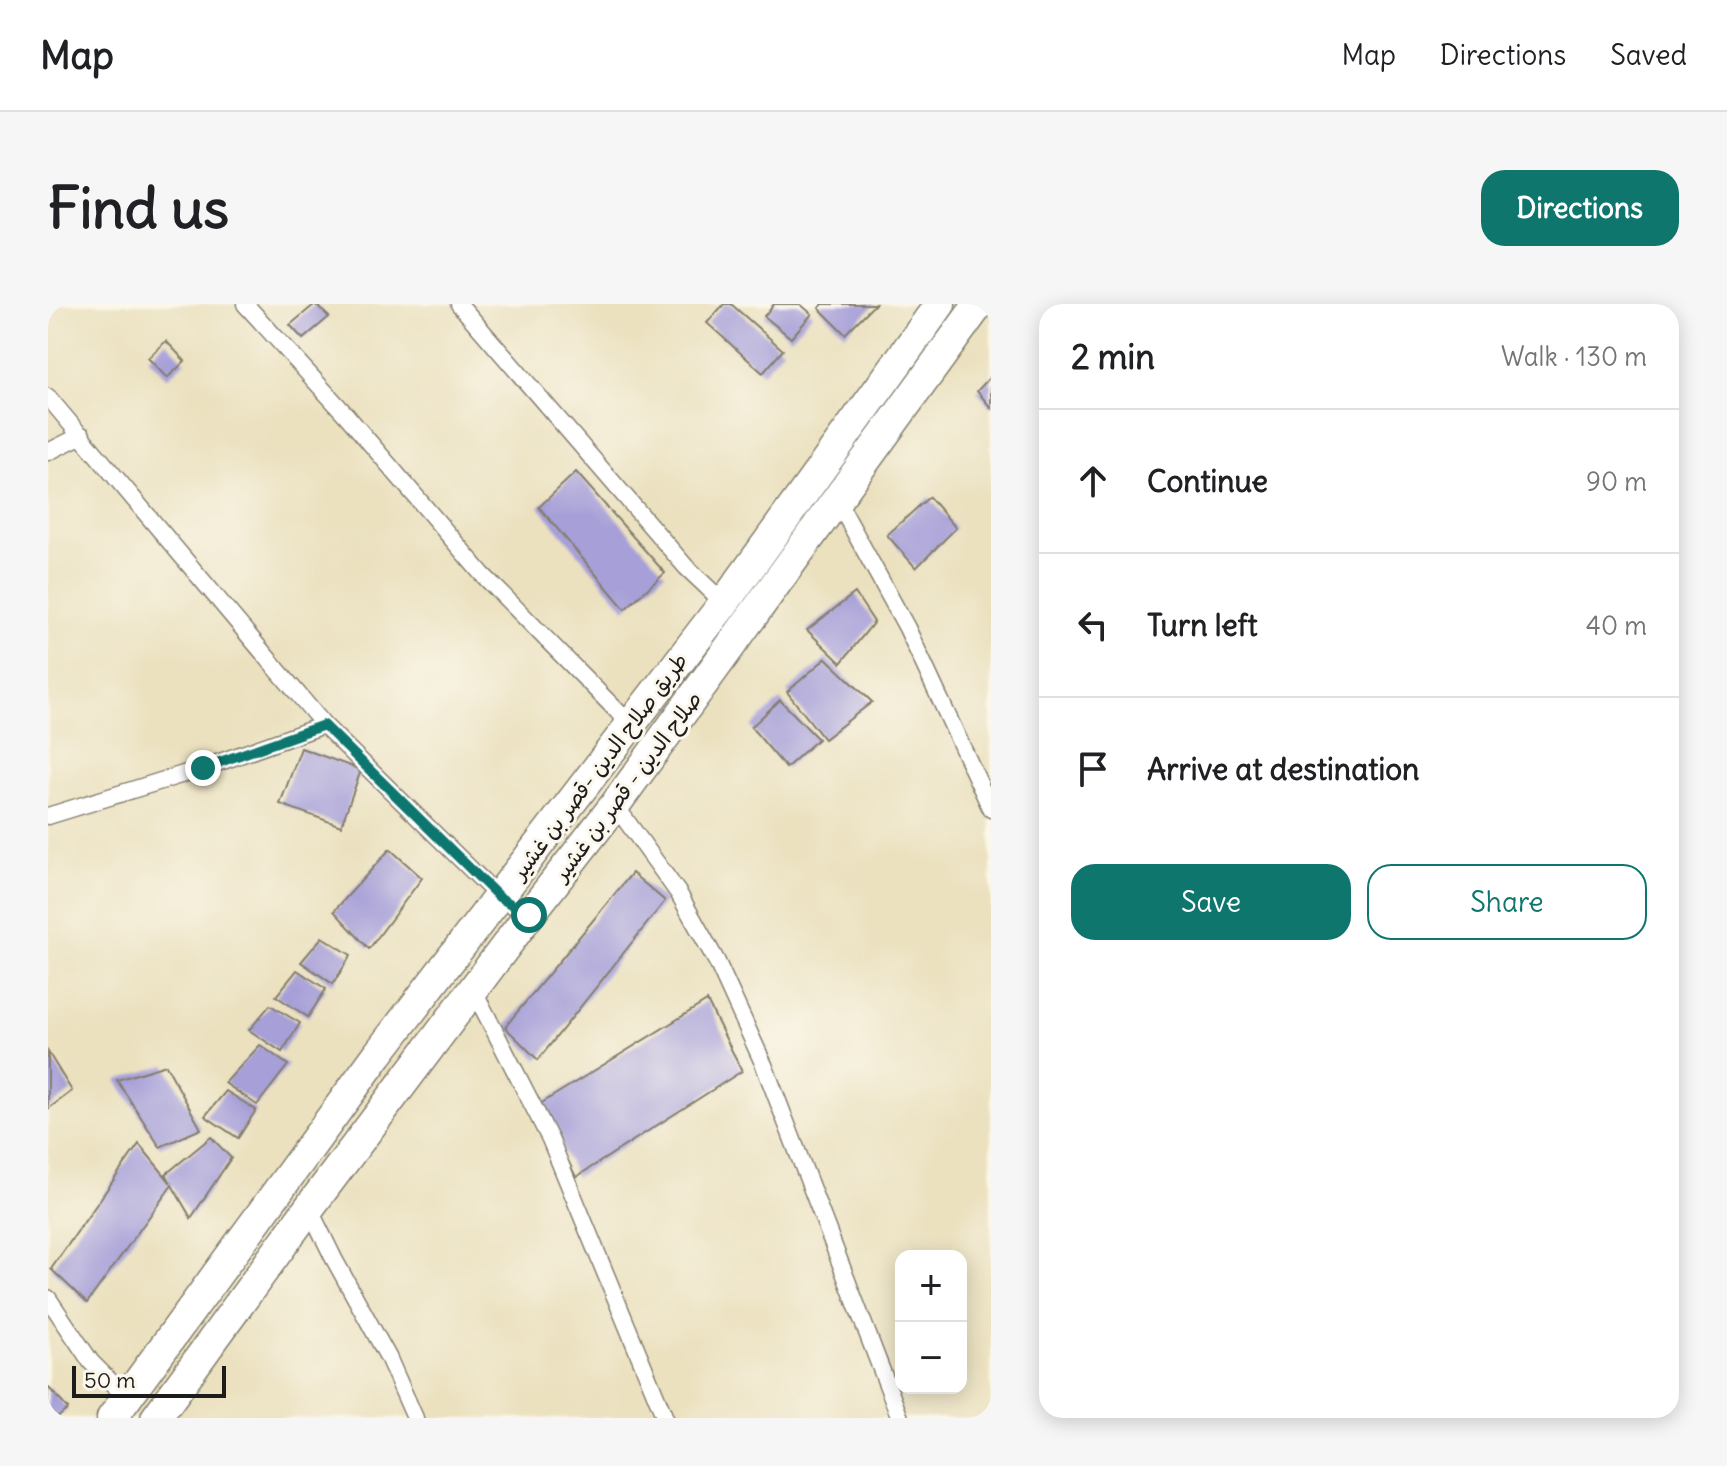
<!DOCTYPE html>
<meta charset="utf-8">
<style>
:root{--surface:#fff;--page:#f6f6f6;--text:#202124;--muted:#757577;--line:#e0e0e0;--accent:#0f766e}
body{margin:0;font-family:Delius,"Playpen Sans Arabic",sans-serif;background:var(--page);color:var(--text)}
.controls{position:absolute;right:24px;bottom:24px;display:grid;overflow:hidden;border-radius:16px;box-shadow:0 4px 20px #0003}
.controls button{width:72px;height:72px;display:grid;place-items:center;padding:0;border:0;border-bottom:2px solid var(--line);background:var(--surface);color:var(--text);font:40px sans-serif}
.scale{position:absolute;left:24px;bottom:20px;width:154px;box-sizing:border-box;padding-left:8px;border:4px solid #1c1c1c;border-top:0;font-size:22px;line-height:28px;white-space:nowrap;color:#1c1c1c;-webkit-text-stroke:6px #fbf7ec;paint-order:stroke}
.stop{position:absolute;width:24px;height:24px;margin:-18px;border:6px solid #0f766e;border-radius:50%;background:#fff}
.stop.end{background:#0f766e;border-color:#fff;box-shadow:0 2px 8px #0008}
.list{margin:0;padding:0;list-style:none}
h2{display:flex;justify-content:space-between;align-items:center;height:104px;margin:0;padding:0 32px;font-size:34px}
h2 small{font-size:26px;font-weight:400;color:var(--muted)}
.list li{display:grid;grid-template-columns:52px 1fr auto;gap:24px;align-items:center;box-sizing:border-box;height:144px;padding:0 32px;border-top:2px solid var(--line)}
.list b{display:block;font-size:30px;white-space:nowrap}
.list em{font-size:26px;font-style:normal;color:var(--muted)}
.actions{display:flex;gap:16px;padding:24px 32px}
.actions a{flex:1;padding:18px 0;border:2px solid var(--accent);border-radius:24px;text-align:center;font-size:28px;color:var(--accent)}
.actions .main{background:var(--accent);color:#fff}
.icon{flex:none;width:44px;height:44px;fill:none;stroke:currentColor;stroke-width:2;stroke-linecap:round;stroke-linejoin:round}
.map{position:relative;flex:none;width:943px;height:1114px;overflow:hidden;border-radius:24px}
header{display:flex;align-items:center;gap:48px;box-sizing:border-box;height:112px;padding:0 40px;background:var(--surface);border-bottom:2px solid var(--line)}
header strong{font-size:38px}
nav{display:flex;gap:44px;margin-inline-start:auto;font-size:28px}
.intro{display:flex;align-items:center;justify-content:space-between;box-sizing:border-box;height:192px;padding:0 48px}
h1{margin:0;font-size:56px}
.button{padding:20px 36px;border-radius:24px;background:var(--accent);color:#fff;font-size:28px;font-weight:700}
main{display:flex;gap:48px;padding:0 48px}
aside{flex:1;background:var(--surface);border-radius:24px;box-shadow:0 4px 20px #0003}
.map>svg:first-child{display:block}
.building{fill:#a69fd8}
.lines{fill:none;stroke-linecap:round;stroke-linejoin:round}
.street-casing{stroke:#847e6e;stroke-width:19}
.highway-casing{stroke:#847e6e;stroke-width:33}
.street{stroke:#fff;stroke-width:16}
.highway{stroke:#fff;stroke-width:30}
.route{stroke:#0f766e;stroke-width:10}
.labels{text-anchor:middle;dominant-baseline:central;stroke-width:6;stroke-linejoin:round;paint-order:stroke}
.street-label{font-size:22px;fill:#1c1c1c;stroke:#fbf7ec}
</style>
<header>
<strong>Map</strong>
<nav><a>Map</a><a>Directions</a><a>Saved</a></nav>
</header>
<div class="intro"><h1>Find us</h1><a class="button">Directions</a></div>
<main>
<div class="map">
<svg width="943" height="1114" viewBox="0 0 943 1114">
<rect width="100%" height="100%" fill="#fbf7ec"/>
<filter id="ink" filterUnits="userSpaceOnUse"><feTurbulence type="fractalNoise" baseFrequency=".0125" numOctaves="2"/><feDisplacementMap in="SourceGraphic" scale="16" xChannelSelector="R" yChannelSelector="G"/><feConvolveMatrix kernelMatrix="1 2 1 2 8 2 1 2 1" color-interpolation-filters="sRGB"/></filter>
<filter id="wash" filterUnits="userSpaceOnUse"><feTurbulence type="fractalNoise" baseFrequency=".006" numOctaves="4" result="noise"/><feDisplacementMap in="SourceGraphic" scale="32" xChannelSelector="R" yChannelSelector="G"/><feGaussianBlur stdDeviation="1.8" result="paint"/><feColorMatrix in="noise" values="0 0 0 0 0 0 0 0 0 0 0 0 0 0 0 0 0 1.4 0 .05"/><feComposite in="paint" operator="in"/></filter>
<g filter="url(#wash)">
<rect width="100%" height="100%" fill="#ebe1bf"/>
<g id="blocks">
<!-- building -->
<g class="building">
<path d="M267,0L281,13L255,35L242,21Z"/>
<path d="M676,0H683L735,46L715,69L659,19Z"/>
<path d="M726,0H752L764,10L743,34L716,12Z"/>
<path d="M775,0H827L797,30L771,4Z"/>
<path d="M118,37L137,57L119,74L100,54Z"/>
<path d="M943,72V104L929,87Z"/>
<path d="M528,168L617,269L577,305L491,203Z"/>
<path d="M881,193L908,224L868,264L839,231Z"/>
<path d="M807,289L826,318L793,359L759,326Z"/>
<path d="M778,354L824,398L776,435L739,388Z"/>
<path d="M732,396L770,435L738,464L703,423Z"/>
<path d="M253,444L313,466L293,522L232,500Z"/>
<path d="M342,545L374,574L321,645L286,607Z"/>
<path d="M584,569L617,597L490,756L457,723Z"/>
<path d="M274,633L303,651L285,680L253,658Z"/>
<path d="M249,666L278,685L260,713L228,692Z"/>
<path d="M659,697L694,767L528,873L492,800Z"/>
<path d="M222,701L252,719L234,748L201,726Z"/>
<path d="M212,741L240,761L209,801L177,779Z"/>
<path d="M0,748L24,787L0,805Z"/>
<path d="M118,761L153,825L112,843L69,776Z"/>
<path d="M178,787L208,806L190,834L157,812Z"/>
<path d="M163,833L183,854L143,914L124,881L39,999L3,965L91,840L123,879L118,870Z"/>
<path d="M0,1083L20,1105L9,1114H0Z"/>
</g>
</g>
</g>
<g filter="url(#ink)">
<use href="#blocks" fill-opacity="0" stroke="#847e6e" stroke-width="2"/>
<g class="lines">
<defs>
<g id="street">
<path d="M197,0L299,112L434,270L582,420"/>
<path d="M411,0L638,263L676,299"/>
<path d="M0,93L276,421L451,593L481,611"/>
<path d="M0,148L34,131"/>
<path d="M789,196L859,324L943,505"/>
<path d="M567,501L631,590L669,658L716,761L852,1114"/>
<path d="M0,512L155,464L276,421"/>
<path d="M425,685L502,835L617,1114"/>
<path d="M261,904L286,955L340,1053L367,1114"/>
<path d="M0,994L43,1058L79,1094"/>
</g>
<g id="highway">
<path d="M64,1114L330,750L676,299L892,0"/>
<path d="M108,1114L261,904L481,611L567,501L931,0"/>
</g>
</defs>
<!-- street casing -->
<use href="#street" class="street-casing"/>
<!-- highway casing -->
<use href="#highway" class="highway-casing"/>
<!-- street -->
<use href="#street" class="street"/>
<!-- highway -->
<use href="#highway" class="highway"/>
</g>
</g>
<g class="lines" filter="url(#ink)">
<!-- route -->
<path class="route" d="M155,464L276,421L451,593L481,611"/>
</g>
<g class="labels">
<!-- street labels -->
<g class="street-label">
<text transform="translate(551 462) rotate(-53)">طريق صلاح الدين -قصر بن غشير</text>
<text transform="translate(579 482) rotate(-53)">صلاح الدين - قصر بن غشير</text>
</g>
</g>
</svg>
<div class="controls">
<button>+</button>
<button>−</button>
</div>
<div class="scale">50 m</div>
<div class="stop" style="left:481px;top:611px"></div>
<div class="stop end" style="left:155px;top:464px"></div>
</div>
<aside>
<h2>2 min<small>Walk · 130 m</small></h2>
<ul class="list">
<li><svg class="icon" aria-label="ahead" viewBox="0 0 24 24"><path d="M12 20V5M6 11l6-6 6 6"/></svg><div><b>Continue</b></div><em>90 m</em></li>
<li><svg class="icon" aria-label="left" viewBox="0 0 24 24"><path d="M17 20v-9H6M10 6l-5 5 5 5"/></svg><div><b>Turn left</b></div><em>40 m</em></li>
<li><svg class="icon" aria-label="arrive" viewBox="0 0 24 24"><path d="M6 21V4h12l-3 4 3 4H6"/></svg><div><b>Arrive at destination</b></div></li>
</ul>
<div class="actions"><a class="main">Save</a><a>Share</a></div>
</aside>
</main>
